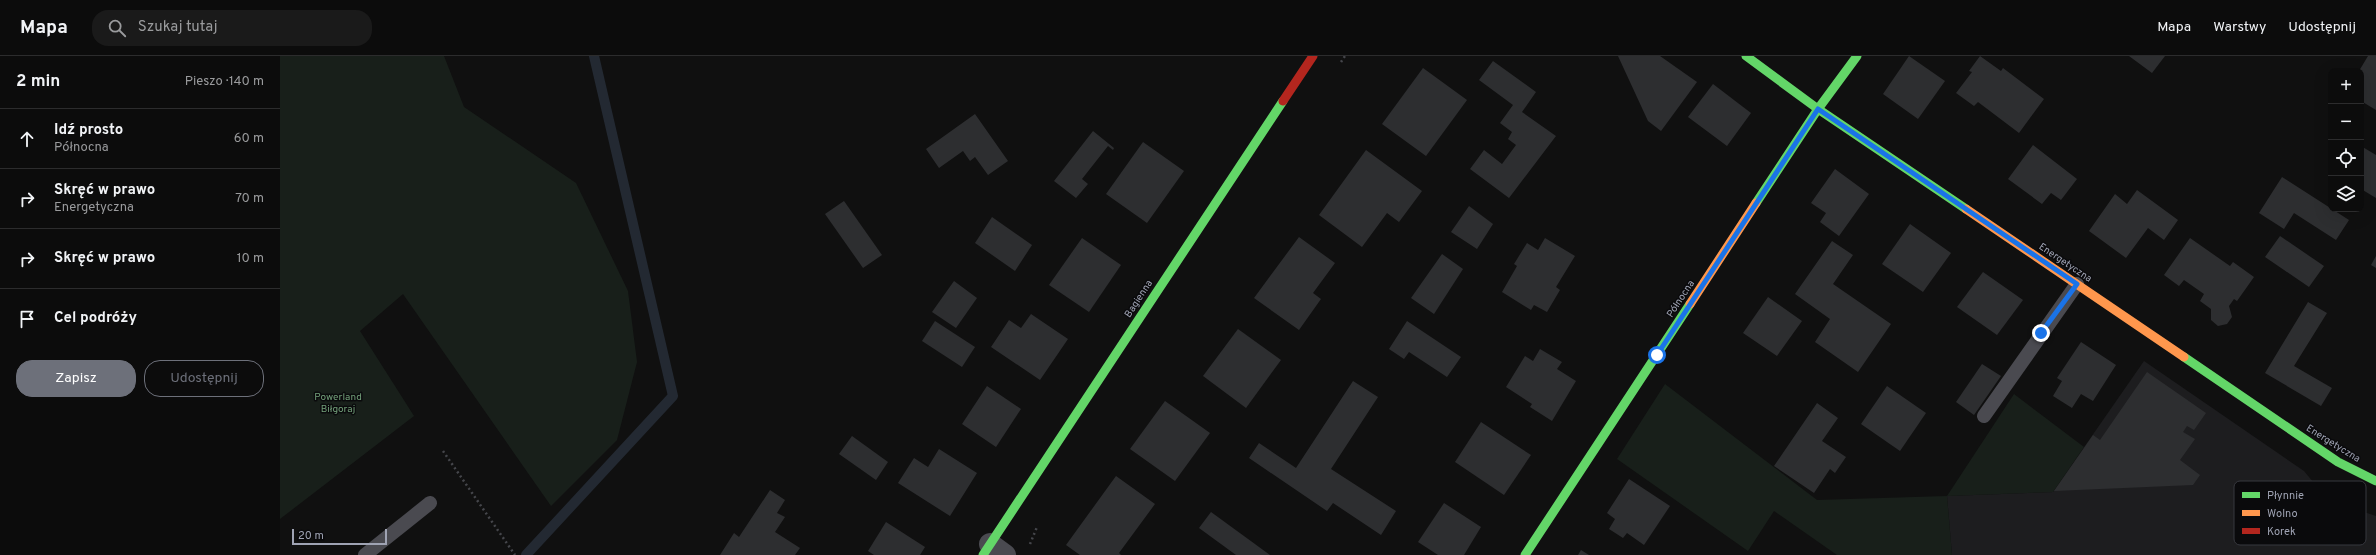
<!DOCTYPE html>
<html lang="pl">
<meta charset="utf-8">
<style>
:root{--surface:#0c0c0c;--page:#1a1a1a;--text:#f1f3f6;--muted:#9a9b9d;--line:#2c2c2d;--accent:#6d707a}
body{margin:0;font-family:Overpass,sans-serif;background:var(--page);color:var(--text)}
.controls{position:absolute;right:12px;top:12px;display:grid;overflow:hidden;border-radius:8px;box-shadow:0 4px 16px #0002}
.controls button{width:36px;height:36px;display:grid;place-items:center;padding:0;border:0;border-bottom:1px solid var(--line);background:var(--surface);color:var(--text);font:20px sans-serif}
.scale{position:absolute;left:12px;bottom:10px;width:95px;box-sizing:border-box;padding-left:4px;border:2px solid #9fa3b3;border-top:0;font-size:11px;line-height:14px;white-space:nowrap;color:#9fa3b3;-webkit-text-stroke:3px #0a0a0c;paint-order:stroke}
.stop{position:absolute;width:12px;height:12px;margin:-9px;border:3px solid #1a73e8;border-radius:50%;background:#fff}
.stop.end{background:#1a73e8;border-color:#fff;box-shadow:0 1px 4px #0008}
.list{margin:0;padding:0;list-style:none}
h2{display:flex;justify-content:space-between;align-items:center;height:52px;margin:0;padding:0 16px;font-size:17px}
h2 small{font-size:13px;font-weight:400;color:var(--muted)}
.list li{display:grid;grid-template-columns:26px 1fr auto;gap:12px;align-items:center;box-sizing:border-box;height:60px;padding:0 16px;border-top:1px solid var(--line)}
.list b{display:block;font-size:15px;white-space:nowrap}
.list p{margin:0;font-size:13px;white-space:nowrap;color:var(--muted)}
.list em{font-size:13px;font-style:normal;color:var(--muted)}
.actions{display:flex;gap:8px;padding:12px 16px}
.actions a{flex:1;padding:9px 0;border:1px solid var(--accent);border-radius:16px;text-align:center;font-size:14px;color:var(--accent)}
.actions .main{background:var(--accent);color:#fff}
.icon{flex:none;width:22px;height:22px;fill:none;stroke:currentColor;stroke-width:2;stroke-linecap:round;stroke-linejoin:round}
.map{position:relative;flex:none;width:2096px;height:499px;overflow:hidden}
header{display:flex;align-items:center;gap:24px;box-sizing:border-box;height:56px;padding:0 20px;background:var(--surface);border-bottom:1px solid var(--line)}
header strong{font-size:19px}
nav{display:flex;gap:22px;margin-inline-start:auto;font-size:14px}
.search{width:280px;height:36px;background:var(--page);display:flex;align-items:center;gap:10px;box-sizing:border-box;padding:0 14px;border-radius:16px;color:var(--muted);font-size:15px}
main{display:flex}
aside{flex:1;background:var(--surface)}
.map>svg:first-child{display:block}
.built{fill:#1d1d1f}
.green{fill:#181f1a}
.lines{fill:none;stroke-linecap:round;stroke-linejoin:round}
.stream{stroke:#232932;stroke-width:10}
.building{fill:#2d2e30}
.path{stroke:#45464b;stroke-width:2.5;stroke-dasharray:2 3;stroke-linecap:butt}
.lane{stroke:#4a4a50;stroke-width:14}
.street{stroke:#4a4a50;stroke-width:22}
.fast{stroke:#63d668;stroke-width:9}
.slow{stroke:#ff974d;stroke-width:9}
.jam{stroke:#b3261e;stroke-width:9}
.route{stroke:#1a73e8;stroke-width:5}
.labels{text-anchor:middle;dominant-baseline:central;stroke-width:3;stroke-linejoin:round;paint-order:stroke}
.street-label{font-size:10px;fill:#9fa3b3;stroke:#0a0a0c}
.park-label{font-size:10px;fill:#73a07a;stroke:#0a0a0c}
.key{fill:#0a0a0c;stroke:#37383e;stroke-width:1}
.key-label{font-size:11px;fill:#9fa3b3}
</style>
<header>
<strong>Mapa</strong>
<div class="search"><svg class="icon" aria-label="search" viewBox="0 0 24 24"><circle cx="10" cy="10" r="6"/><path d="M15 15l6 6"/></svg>Szukaj tutaj</div>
<nav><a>Mapa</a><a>Warstwy</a><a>Udostępnij</a></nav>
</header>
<main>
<aside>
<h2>2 min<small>Pieszo · 140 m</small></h2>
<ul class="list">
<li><svg class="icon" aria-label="ahead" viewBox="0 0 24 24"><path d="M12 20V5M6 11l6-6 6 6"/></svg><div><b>Idź prosto</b><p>Północna</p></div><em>60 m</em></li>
<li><svg class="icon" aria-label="right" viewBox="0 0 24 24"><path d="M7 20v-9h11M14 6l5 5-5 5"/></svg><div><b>Skręć w prawo</b><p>Energetyczna</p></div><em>70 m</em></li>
<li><svg class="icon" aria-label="right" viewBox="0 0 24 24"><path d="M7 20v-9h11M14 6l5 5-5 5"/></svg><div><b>Skręć w prawo</b></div><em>10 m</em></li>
<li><svg class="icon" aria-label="arrive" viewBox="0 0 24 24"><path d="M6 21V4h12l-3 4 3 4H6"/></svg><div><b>Cel podróży</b></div></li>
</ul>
<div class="actions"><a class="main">Zapisz</a><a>Udostępnij</a></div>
</aside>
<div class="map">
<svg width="2096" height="499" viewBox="0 0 2096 499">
<rect width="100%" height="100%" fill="#101010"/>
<!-- built -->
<path class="built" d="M1864,305L2024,415L2048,444L2096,460V499H1672L1667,440L1773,436Z"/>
<!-- green -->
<g class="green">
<path d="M0,0H164L184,51L296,127L348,235L357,306L337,384L271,450L123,238L80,275L134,360L0,463Z"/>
<path d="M1385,328L1537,444L1667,440L1734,338L1804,391L1773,436L1667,440L1672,499H1557L1494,455L1468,495L1337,403Z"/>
</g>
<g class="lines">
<!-- stream -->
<path class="stream" d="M246,499L393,340L314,0"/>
</g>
<!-- building -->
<g class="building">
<path d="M1338,0H1380L1417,26L1381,75L1368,65Z"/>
<path d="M1629,0L1665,25L1638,63L1603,38Z"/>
<path d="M1700,0L1721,15L1723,12L1764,43L1739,77L1698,46L1694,50L1676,37L1692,16L1689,15Z"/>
<path d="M1849,0H1885L1872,17Z"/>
<path d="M2088,0H2096V54L2081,45V15H2079Z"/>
<path d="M1213,5L1256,36L1242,56L1276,80L1229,142L1190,113L1204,94L1222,108L1236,89L1228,83L1232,76L1220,67L1233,49L1199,24Z"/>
<path d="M1143,12L1187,44L1146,100L1102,68Z"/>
<path d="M1433,28L1471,57L1447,90L1408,61Z"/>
<path d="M695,58L728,105L708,119L695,101L690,105L683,95L659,112L646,93Z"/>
<path d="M813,75L834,92L833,94L828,90L802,123L808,128L796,142L774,125Z"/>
<path d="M863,86L904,115L867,167L826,138Z"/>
<path d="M1753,89L1797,123L1781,144L1771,137L1762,148L1728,123Z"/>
<path d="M2081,90L2096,99V142L2081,133Z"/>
<path d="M1086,94L1142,135L1119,166L1107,157L1082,191L1039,159Z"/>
<path d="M1555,113L1589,138L1559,180L1540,166L1546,157L1531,147Z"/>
<path d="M2002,121L2069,164L2056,184L2014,157L2004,173L1979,157Z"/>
<path d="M1857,134L1898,164L1884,184L1868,172L1846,202L1809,175L1835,138L1847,148Z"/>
<path d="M564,145L602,199L583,212L545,158Z"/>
<path d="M1189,150L1213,168L1197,193L1171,176Z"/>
<path d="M712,161L752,189L735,215L695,187Z"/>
<path d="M1630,168L1671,197L1643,236L1602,208Z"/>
<path d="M2000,180L2044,210L2029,231L1985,201Z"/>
<path d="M1019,181L1055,207L1033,237L1041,243L1019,274L974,242Z"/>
<path d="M802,182L841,209L809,256L769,229Z"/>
<path d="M1265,182L1295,200L1276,231L1280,234L1267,256L1254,249L1251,254L1222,236L1237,210L1234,208L1247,187L1258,194Z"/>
<path d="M1910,182L1950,210L1953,206L1974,221L1957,245L1954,243L1949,250L1952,261L1947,268L1938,270L1931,264V253L1920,245L1924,238L1904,224L1899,230L1884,219Z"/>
<path d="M1552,185L1573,199L1553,228L1611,268L1578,316L1535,286L1550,263L1515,238Z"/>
<path d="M1162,198L1183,213L1154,258L1131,242Z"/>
<path d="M2096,200V212L2091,209Z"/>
<path d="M1703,216L1743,244L1717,279L1677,251Z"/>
<path d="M674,225L697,242L676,272L652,256Z"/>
<path d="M1488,241L1522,265L1497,300L1463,277Z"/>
<path d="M2028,246L2047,257L2014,310L2052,332L2041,350L1985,317Z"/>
<path d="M751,258L788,283L760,324L711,291L729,264L741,272Z"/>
<path d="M655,265L695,291L682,311L642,285Z"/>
<path d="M1127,265L1181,301L1167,321L1129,296L1124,303L1109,293Z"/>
<path d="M958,273L1001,304L966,352L923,320Z"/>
<path d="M1801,286L1836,309L1813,345L1801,338L1792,352L1773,340L1782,325L1777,322Z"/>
<path d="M1260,293L1282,306L1277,313L1296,325L1272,365L1250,351L1252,348L1226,331L1245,300L1253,305Z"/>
<path d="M1702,308L1721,320L1694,359L1676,346Z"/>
<path d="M1867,316L1926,357L1914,374L1907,370L1903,376L1915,383L1900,404L1920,419L1913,429L1774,435L1813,379L1820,384Z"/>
<path d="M1073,325L1098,341L1051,413L1116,455L1101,479L1053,447L1047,455L969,402L979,387L1016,412Z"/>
<path d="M707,330L741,353L716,391L682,368Z"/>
<path d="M1607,330L1646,357L1620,395L1581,368Z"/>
<path d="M885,345L930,377L895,425L850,393Z"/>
<path d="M1537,347L1558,362L1542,385L1566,401L1555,417L1550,413L1534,437L1494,410Z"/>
<path d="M1201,366L1251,399L1224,439L1175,406Z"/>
<path d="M572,380L608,406L596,424L559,398Z"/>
<path d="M659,393L697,417L670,460L618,427L634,402L648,411Z"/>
<path d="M836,420L875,448L839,497L841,499H800L786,489Z"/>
<path d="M1349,423L1390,450L1364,489L1347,477L1343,482L1329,473L1335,463L1327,457Z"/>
<path d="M490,434L505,444L497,457L505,461L495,476L520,492L515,499H440L454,477L459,481Z"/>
<path d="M1164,447L1201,471L1184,499H1158L1138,486Z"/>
<path d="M931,456L990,499H956L919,472Z"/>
<path d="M606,466L645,491L640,499H594L588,495Z"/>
<path d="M1301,494L1309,499H1298Z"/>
</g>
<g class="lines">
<!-- path -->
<g class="path">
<path d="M1061,6L1065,0"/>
<path d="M163,395L235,499"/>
<path d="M750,488L757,471"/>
</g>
<!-- lane -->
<g class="lane">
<path d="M1704,360L1797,228"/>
<path d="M85,499L150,447"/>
</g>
<!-- street -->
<path class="street" d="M710,488L725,499"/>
<!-- fast -->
<g class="fast">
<path d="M1466,0L1538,53L1686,153"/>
<path d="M1476,147L1538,53L1577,0"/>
<path d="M1904,301L2058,406L2096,425"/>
<path d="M703,499L1003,45"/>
<path d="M1245,499L1410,248"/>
</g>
<!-- slow -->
<g class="slow">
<path d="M1686,153L1904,301"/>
<path d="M1410,248L1476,147"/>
</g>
<!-- jam -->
<path class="jam" d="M1003,45L1033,0"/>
</g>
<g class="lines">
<!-- route -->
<path class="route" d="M1377,299L1538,53L1797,228L1761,277"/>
</g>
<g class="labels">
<!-- street labels -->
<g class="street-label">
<text transform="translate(1785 207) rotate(34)">Energetyczna</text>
<text transform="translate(859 243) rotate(-57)">Bagienna</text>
<text transform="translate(1401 243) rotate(-57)">Północna</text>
<text transform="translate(2053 388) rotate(32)">Energetyczna</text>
</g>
<!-- park labels -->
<g class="park-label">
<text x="58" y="341">Powerland<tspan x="58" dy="12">Biłgoraj</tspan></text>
</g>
</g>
<!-- legend -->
<rect x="1954" y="425" width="132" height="64" rx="6" class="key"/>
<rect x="1962" y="436" width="18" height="6" fill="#63d668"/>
<rect x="1962" y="454" width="18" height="6" fill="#ff974d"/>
<rect x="1962" y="472" width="18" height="6" fill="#b3261e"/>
<g class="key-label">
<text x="1987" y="443">Płynnie</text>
<text x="1987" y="461">Wolno</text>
<text x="1987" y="479">Korek</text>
</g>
</svg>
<div class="controls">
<button>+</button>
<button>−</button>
<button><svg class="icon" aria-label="locate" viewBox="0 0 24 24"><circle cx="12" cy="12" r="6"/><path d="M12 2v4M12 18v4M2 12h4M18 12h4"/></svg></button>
<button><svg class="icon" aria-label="layers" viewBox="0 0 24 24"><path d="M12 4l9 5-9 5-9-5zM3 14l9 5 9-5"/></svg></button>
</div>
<div class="scale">20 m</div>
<div class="stop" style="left:1377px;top:299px"></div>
<div class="stop end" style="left:1761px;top:277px"></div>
</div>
</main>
